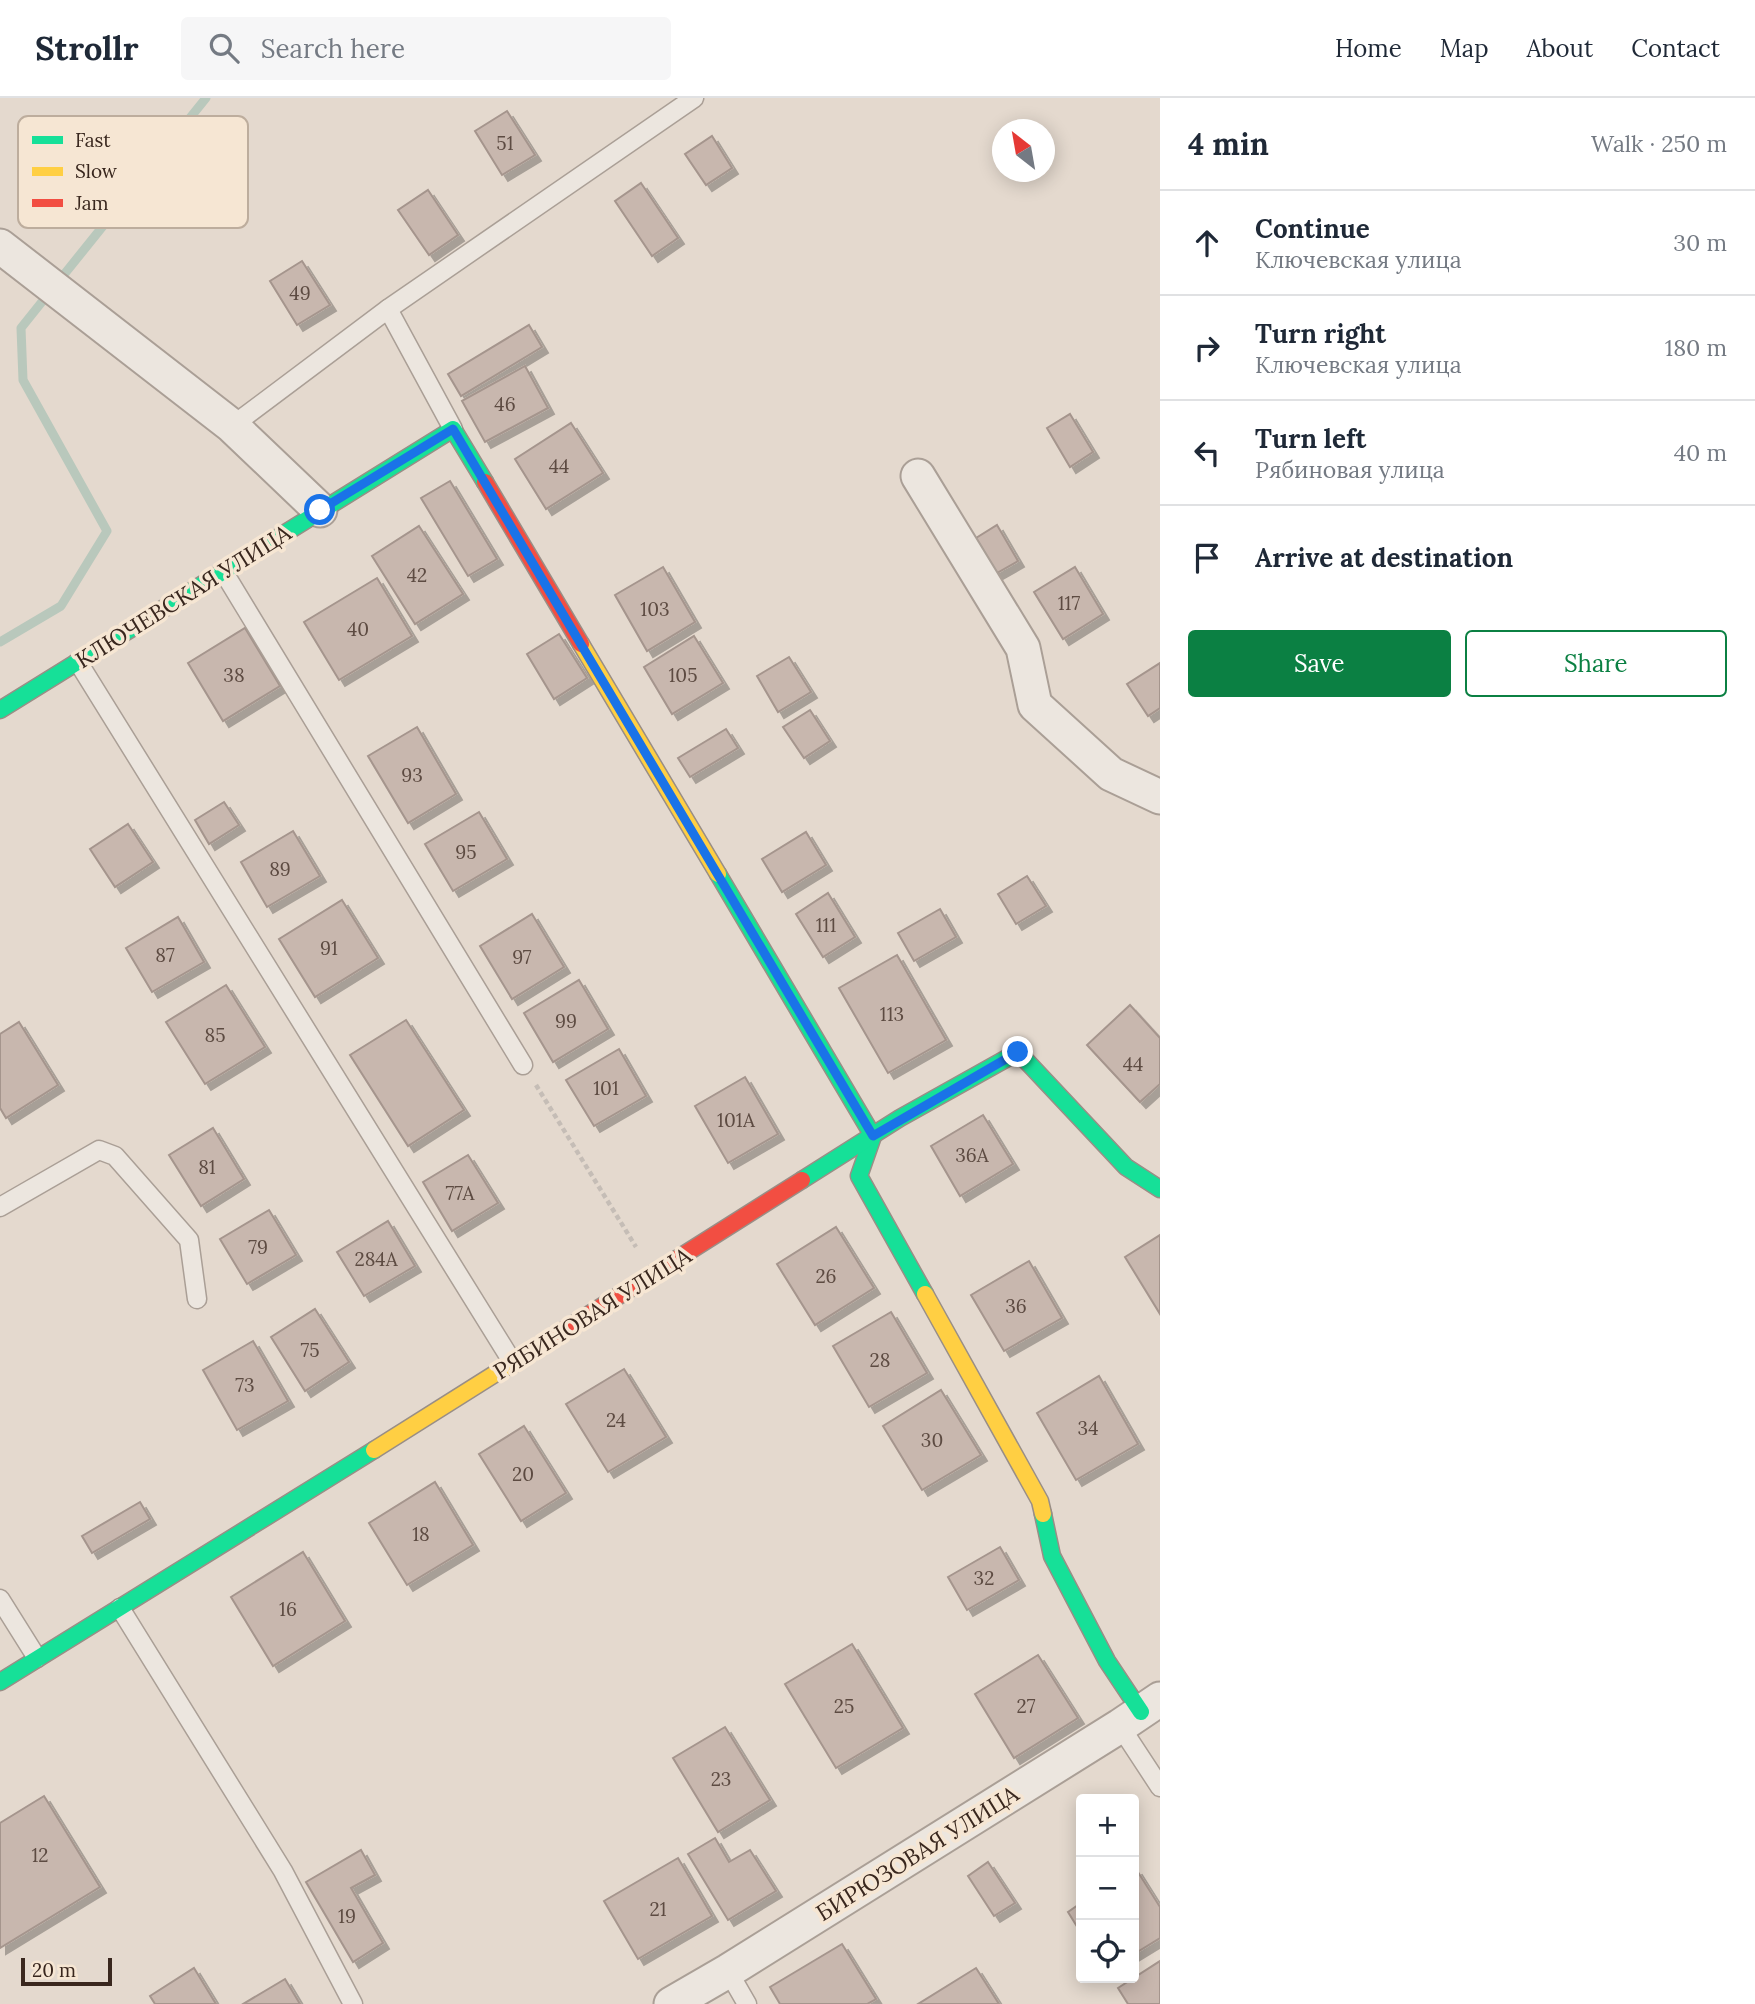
<!DOCTYPE html>
<meta charset="utf-8">
<style>
:root{--surface:#fff;--page:#f6f6f7;--text:#1f2937;--muted:#747a83;--line:#e0e1e3;--accent:#0b8043}
body{margin:0;font-family:Lora,serif;background:var(--page);color:var(--text)}
.controls{position:absolute;right:21px;bottom:21px;display:grid;overflow:hidden;border-radius:7px;box-shadow:0 4px 18px #0003}
.controls button{width:63px;height:63px;display:grid;place-items:center;padding:0;border:0;border-bottom:2px solid var(--line);background:var(--surface);color:var(--text);font:35px sans-serif}
.compass{position:absolute;left:992px;top:21px;width:63px;height:63px;border-radius:50%;background:var(--surface);box-shadow:0 4px 18px #0003;rotate:329deg}
.scale{position:absolute;left:21px;bottom:18px;width:91px;box-sizing:border-box;padding-left:7px;border:4px solid #39271e;border-top:0;font-size:19px;line-height:24px;white-space:nowrap;color:#39271e;-webkit-text-stroke:5px #f6e6d3;paint-order:stroke}
.stop{position:absolute;width:21px;height:21px;margin:-16px;border:5px solid #1a73e8;border-radius:50%;background:#fff}
.stop.end{background:#1a73e8;border-color:#fff;box-shadow:0 2px 7px #0008}
.list{margin:0;padding:0;list-style:none}
h2{display:flex;justify-content:space-between;align-items:center;height:91px;margin:0;padding:0 28px;font-size:30px}
h2 small{font-size:23px;font-weight:400;color:var(--muted)}
.list li{display:grid;grid-template-columns:46px 1fr auto;gap:21px;align-items:center;box-sizing:border-box;height:105px;padding:0 28px;border-top:2px solid var(--line)}
.list b{display:block;font-size:26px;white-space:nowrap}
.list p{margin:0;font-size:23px;white-space:nowrap;color:var(--muted)}
.list em{font-size:23px;font-style:normal;color:var(--muted)}
.actions{display:flex;gap:14px;padding:21px 28px}
.actions a{flex:1;padding:16px 0;border:2px solid var(--accent);border-radius:7px;text-align:center;font-size:24px;color:var(--accent)}
.actions .main{background:var(--accent);color:#fff}
.icon{flex:none;width:38px;height:38px;fill:none;stroke:currentColor;stroke-width:2;stroke-linecap:round;stroke-linejoin:round}
.map{position:relative;flex:none;width:1160px;height:1906px;overflow:hidden}
header{display:flex;align-items:center;gap:42px;box-sizing:border-box;height:98px;padding:0 35px;background:var(--surface);border-bottom:2px solid var(--line)}
header strong{font-size:33px}
nav{display:flex;gap:38px;margin-inline-start:auto;font-size:24px}
.search{width:490px;height:63px;background:var(--page);display:flex;align-items:center;gap:18px;box-sizing:border-box;padding:0 24px;border-radius:7px;color:var(--muted);font-size:26px}
main{display:flex}
aside{flex:1;background:var(--surface)}
.map>svg:first-child{display:block}
.lines{fill:none;stroke-linecap:round;stroke-linejoin:round}
.stream{stroke:#b9c8bc;stroke-width:9}
.building{fill:#c8b7ae;stroke:#a5958d;stroke-width:2;filter:url(#shadow)}
.lane-casing{stroke:#aa9f96;stroke-width:21}
.street-casing{stroke:#aa9f96;stroke-width:37}
.fast-casing{stroke:#998e86;stroke-width:19}
.slow-casing{stroke:#998e86;stroke-width:19}
.jam-casing{stroke:#998e86;stroke-width:19}
.path{stroke:#c5bdb6;stroke-width:4.5;stroke-dasharray:5 3.5;stroke-linecap:butt}
.lane{stroke:#ece6df;stroke-width:18}
.street{stroke:#ece6df;stroke-width:33}
.fast{stroke:#16e098;stroke-width:16}
.slow{stroke:#ffcf43;stroke-width:16}
.jam{stroke:#f24e42;stroke-width:16}
.route{stroke:#1a73e8;stroke-width:9}
.labels{text-anchor:middle;dominant-baseline:central;stroke-width:7;stroke-linejoin:round;paint-order:stroke}
.number-label{font-size:19px;fill:#5d4b42}
.street-label{font-size:23px;fill:#39271e;stroke:#f6e6d3}
.key{fill:#f6e6d3;stroke:#bdad9d;stroke-width:2}
.key-label{font-size:19px;fill:#39271e}
</style>
<header>
<strong>Strollr</strong>
<div class="search"><svg class="icon" aria-label="search" viewBox="0 0 24 24"><circle cx="10" cy="10" r="6"/><path d="M15 15l6 6"/></svg>Search here</div>
<nav><a>Home</a><a>Map</a><a>About</a><a>Contact</a></nav>
</header>
<main>
<div class="map">
<svg width="1160" height="1906" viewBox="0 0 1160 1906">
<defs>
<filter id="shadow"><feDropShadow dx="6" dy="6" stdDeviation="0" flood-color="#0004"/></filter>
</defs>
<rect width="100%" height="100%" fill="#e4d9ce"/>
<g class="lines">
<!-- stream -->
<g class="stream">
<path d="M58,184L206,0"/>
<path d="M0,544L61,508L107,433L23,282L21,230L49,195"/>
</g>
</g>
<!-- building -->
<g class="building">
<path d="M507,13L535,57L502,77L475,33Z"/>
<path d="M712,38L732,70L706,87L685,56Z"/>
<path d="M641,85L678,140L652,158L615,103Z"/>
<path d="M428,92L458,137L429,157L398,112Z"/>
<path d="M302,163L330,207L297,227L270,183Z"/>
<path d="M529,227L542,249L461,298L448,276Z"/>
<path d="M525,268L548,310L485,344L462,303Z"/>
<path d="M1070,316L1093,354L1070,369L1047,330Z"/>
<path d="M571,325L603,375L546,411L515,361Z"/>
<path d="M450,383L497,461L468,478L421,400Z"/>
<path d="M997,427L1018,463L997,475L976,440Z"/>
<path d="M419,428L463,496L415,526L372,458Z"/>
<path d="M663,469L695,524L647,553L615,497Z"/>
<path d="M1075,469L1103,516L1063,541L1034,494Z"/>
<path d="M377,480L412,538L339,582L304,524Z"/>
<path d="M245,530L280,588L223,623L188,565Z"/>
<path d="M559,536L587,580L554,601L527,556Z"/>
<path d="M694,538L723,585L672,616L644,569Z"/>
<path d="M789,559L811,594L778,614L757,578Z"/>
<path d="M1160,565V610L1148,618L1127,586Z"/>
<path d="M810,612L830,643L804,660L783,629Z"/>
<path d="M417,629L456,696L408,725L368,658Z"/>
<path d="M726,631L738,650L690,679L678,660Z"/>
<path d="M224,704L239,727L209,746L195,722Z"/>
<path d="M479,714L507,761L453,793L425,746Z"/>
<path d="M128,726L153,764L115,789L90,751Z"/>
<path d="M293,733L320,778L267,809L241,764Z"/>
<path d="M806,734L826,767L782,794L762,761Z"/>
<path d="M1027,778L1046,808L1016,826L998,796Z"/>
<path d="M828,795L855,839L823,859L796,816Z"/>
<path d="M342,802L378,860L315,899L279,841Z"/>
<path d="M940,811L956,839L914,863L898,835Z"/>
<path d="M532,816L564,869L512,901L480,848Z"/>
<path d="M178,819L204,864L152,894L126,850Z"/>
<path d="M897,857L946,942L888,975L839,890Z"/>
<path d="M579,882L608,931L553,964L524,915Z"/>
<path d="M226,887L265,949L205,986L166,924Z"/>
<path d="M1130,907L1160,940V986L1140,1004L1087,947Z"/>
<path d="M406,922L464,1012L408,1048L350,957Z"/>
<path d="M19,924L58,987L6,1020L0,1010V936Z"/>
<path d="M619,951L646,998L594,1028L566,982Z"/>
<path d="M745,979L778,1036L728,1065L695,1008Z"/>
<path d="M983,1017L1013,1066L960,1098L931,1048Z"/>
<path d="M213,1030L244,1081L201,1108L169,1057Z"/>
<path d="M468,1057L498,1105L452,1133L423,1084Z"/>
<path d="M269,1112L296,1157L247,1186L220,1141Z"/>
<path d="M388,1123L415,1168L364,1198L337,1154Z"/>
<path d="M836,1129L874,1190L815,1227L777,1166Z"/>
<path d="M1160,1137V1216L1125,1159Z"/>
<path d="M1029,1163L1062,1220L1004,1253L971,1197Z"/>
<path d="M315,1211L349,1264L305,1293L271,1239Z"/>
<path d="M891,1214L927,1275L869,1309L833,1248Z"/>
<path d="M253,1243L288,1303L237,1332L203,1272Z"/>
<path d="M624,1271L666,1339L608,1374L566,1306Z"/>
<path d="M1099,1278L1138,1346L1076,1382L1037,1315Z"/>
<path d="M941,1292L981,1357L922,1392L883,1328Z"/>
<path d="M524,1328L566,1395L521,1423L479,1356Z"/>
<path d="M435,1384L473,1447L407,1487L369,1425Z"/>
<path d="M140,1404L150,1421L92,1455L82,1438Z"/>
<path d="M1000,1449L1019,1482L967,1512L948,1479Z"/>
<path d="M303,1454L345,1523L273,1568L231,1499Z"/>
<path d="M852,1546L903,1630L836,1670L785,1586Z"/>
<path d="M1038,1557L1078,1620L1014,1660L975,1596Z"/>
<path d="M725,1629L770,1702L718,1734L673,1660Z"/>
<path d="M44,1698L100,1789L0,1850V1725Z"/>
<path d="M715,1740L729,1764L750,1752L776,1793L728,1822L688,1756Z"/>
<path d="M361,1752L375,1777L351,1790L383,1845L353,1864L306,1784Z"/>
<path d="M678,1760L712,1818L638,1861L604,1803Z"/>
<path d="M988,1764L1015,1805L994,1818L968,1778Z"/>
<path d="M1136,1771L1160,1809V1840L1134,1856V1772Z"/>
<path d="M1081,1805V1835L1068,1814Z"/>
<path d="M842,1846L876,1901L867,1906H780L770,1889Z"/>
<path d="M1160,1863V1906H1128L1118,1890Z"/>
<path d="M194,1870L216,1906H155L150,1898Z"/>
<path d="M976,1870L999,1906H918Z"/>
<path d="M285,1881L300,1906H243Z"/>
</g>
<g class="lines">
<defs>
<g id="lane">
<path d="M388,211L453,331"/>
<path d="M232,328L388,211L694,0"/>
<path d="M223,473L523,967"/>
<path d="M78,564L513,1265"/>
<path d="M0,1109L99,1052L115,1058L189,1142L197,1201"/>
<path d="M0,1501L37,1560"/>
<path d="M120,1510L283,1773L353,1906"/>
<path d="M1120,1628L1160,1689"/>
<path d="M728,1873L747,1906"/>
</g>
<g id="street">
<path d="M0,148L232,328L320,412"/>
<path d="M918,378L1023,550L1035,607L1111,676L1160,699"/>
<path d="M671,1906L728,1873L1120,1628L1160,1601"/>
</g>
<g id="fast">
<path d="M0,612L453,331L485,384"/>
<path d="M718,776L873,1038L859,1078L925,1196"/>
<path d="M802,1082L900,1020L1018,954L1126,1069L1160,1091"/>
<path d="M1043,1416L1052,1458L1107,1563L1141,1614"/>
<path d="M0,1584L374,1352"/>
</g>
<g id="slow">
<path d="M581,546L718,776"/>
<path d="M925,1196L1040,1403L1043,1416"/>
<path d="M374,1352L555,1238"/>
</g>
<g id="jam">
<path d="M485,384L581,546"/>
<path d="M555,1238L802,1082"/>
</g>
</defs>
<!-- lane casing -->
<use href="#lane" class="lane-casing"/>
<!-- street casing -->
<use href="#street" class="street-casing"/>
<!-- fast casing -->
<use href="#fast" class="fast-casing"/>
<!-- slow casing -->
<use href="#slow" class="slow-casing"/>
<!-- jam casing -->
<use href="#jam" class="jam-casing"/>
<!-- path -->
<path class="path" d="M536,987L636,1149"/>
<!-- lane -->
<use href="#lane" class="lane"/>
<!-- street -->
<use href="#street" class="street"/>
<!-- fast -->
<use href="#fast" class="fast"/>
<!-- slow -->
<use href="#slow" class="slow"/>
<!-- jam -->
<use href="#jam" class="jam"/>
</g>
<g class="lines">
<!-- route -->
<path class="route" d="M320,412L453,331L873,1038L1018,954"/>
</g>
<g class="labels">
<!-- number labels -->
<g class="number-label">
<text x="505" y="45">51</text>
<text x="300" y="195">49</text>
<text x="505" y="306">46</text>
<text x="559" y="368">44</text>
<text x="417" y="477">42</text>
<text x="1069" y="505">117</text>
<text x="655" y="511">103</text>
<text x="358" y="531">40</text>
<text x="234" y="577">38</text>
<text x="683" y="577">105</text>
<text x="412" y="677">93</text>
<text x="466" y="754">95</text>
<text x="280" y="771">89</text>
<text x="826" y="827">111</text>
<text x="329" y="850">91</text>
<text x="165" y="857">87</text>
<text x="522" y="859">97</text>
<text x="892" y="916">113</text>
<text x="566" y="923">99</text>
<text x="215" y="937">85</text>
<text x="1133" y="966">44</text>
<text x="606" y="990">101</text>
<text x="736" y="1022">101А</text>
<text x="972" y="1057">36А</text>
<text x="207" y="1069">81</text>
<text x="460" y="1095">77А</text>
<text x="258" y="1149">79</text>
<text x="376" y="1161">284А</text>
<text x="826" y="1178">26</text>
<text x="1016" y="1208">36</text>
<text x="310" y="1252">75</text>
<text x="880" y="1262">28</text>
<text x="245" y="1287">73</text>
<text x="616" y="1322">24</text>
<text x="1088" y="1330">34</text>
<text x="932" y="1342">30</text>
<text x="523" y="1376">20</text>
<text x="421" y="1436">18</text>
<text x="984" y="1480">32</text>
<text x="288" y="1511">16</text>
<text x="844" y="1608">25</text>
<text x="1026" y="1608">27</text>
<text x="721" y="1681">23</text>
<text x="40" y="1757">12</text>
<text x="658" y="1811">21</text>
<text x="347" y="1818">19</text>
</g>
<!-- street labels -->
<g class="street-label">
<text transform="translate(183 498) rotate(-32)">КЛЮЧЕВСКАЯ УЛИЦА</text>
<text transform="translate(592 1215) rotate(-32)">РЯБИНОВАЯ УЛИЦА</text>
<text transform="translate(917 1755) rotate(-32)">БИРЮЗОВАЯ УЛИЦА</text>
</g>
</g>
<!-- legend -->
<rect x="18" y="18" width="230" height="112" rx="10" class="key"/>
<rect x="32" y="38" width="31" height="8" fill="#16e098"/>
<rect x="32" y="69" width="31" height="9" fill="#ffcf43"/>
<rect x="32" y="101" width="31" height="8" fill="#f24e42"/>
<g class="key-label">
<text x="75" y="49">Fast</text>
<text x="75" y="80">Slow</text>
<text x="75" y="112">Jam</text>
</g>
</svg>
<div class="controls">
<button>+</button>
<button>−</button>
<button><svg class="icon" aria-label="locate" viewBox="0 0 24 24"><circle cx="12" cy="12" r="6"/><path d="M12 2v4M12 18v4M2 12h4M18 12h4"/></svg></button>
</div>
<svg class="compass" viewBox="-18 -18 36 36"><path d="M0-13l5 13h-10z" fill="#e53935"/><path d="M0 13l5-13h-10z" fill="#747a83"/></svg>
<div class="scale">20 m</div>
<div class="stop" style="left:320px;top:412px"></div>
<div class="stop end" style="left:1018px;top:954px"></div>
</div>
<aside>
<h2>4 min<small>Walk · 250 m</small></h2>
<ul class="list">
<li><svg class="icon" aria-label="ahead" viewBox="0 0 24 24"><path d="M12 20V5M6 11l6-6 6 6"/></svg><div><b>Continue</b><p>Ключевская улица</p></div><em>30 m</em></li>
<li><svg class="icon" aria-label="right" viewBox="0 0 24 24"><path d="M7 20v-9h11M14 6l5 5-5 5"/></svg><div><b>Turn right</b><p>Ключевская улица</p></div><em>180 m</em></li>
<li><svg class="icon" aria-label="left" viewBox="0 0 24 24"><path d="M17 20v-9H6M10 6l-5 5 5 5"/></svg><div><b>Turn left</b><p>Рябиновая улица</p></div><em>40 m</em></li>
<li><svg class="icon" aria-label="arrive" viewBox="0 0 24 24"><path d="M6 21V4h12l-3 4 3 4H6"/></svg><div><b>Arrive at destination</b></div></li>
</ul>
<div class="actions"><a class="main">Save</a><a>Share</a></div>
</aside>
</main>
